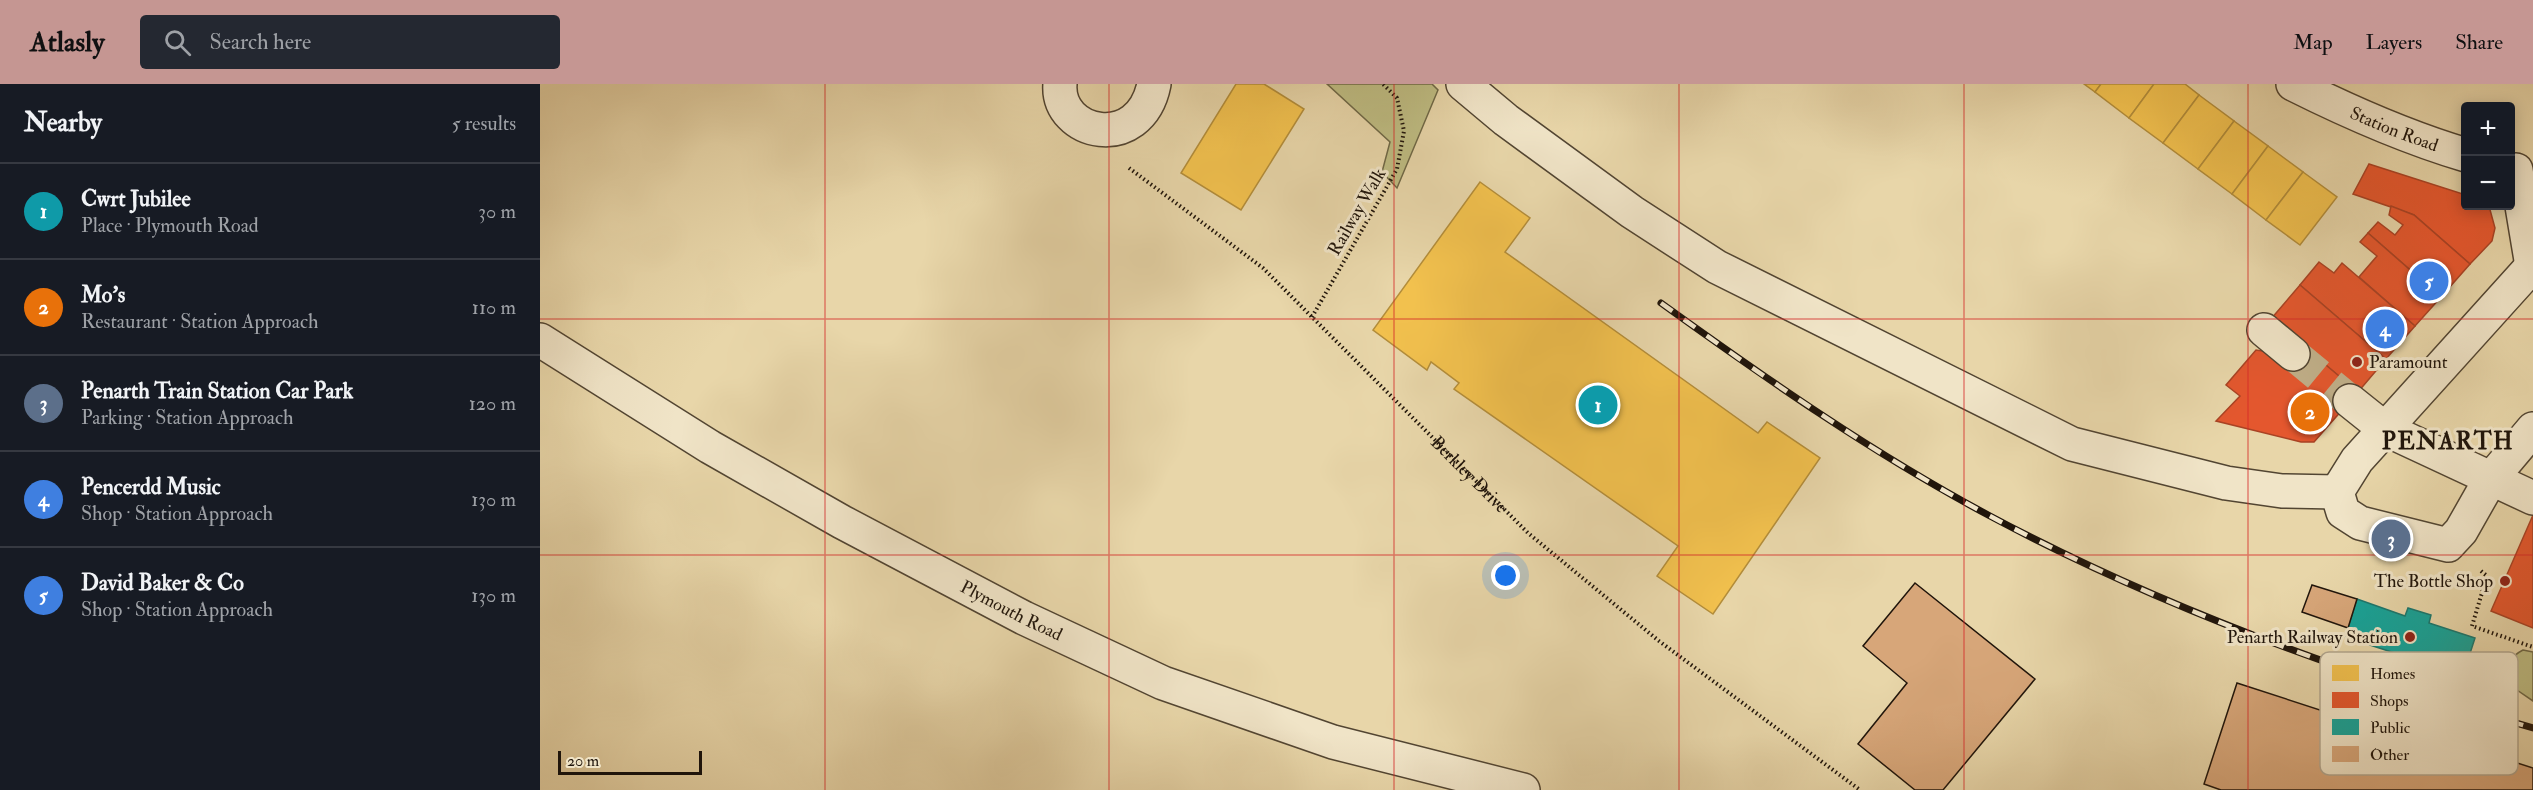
<!DOCTYPE html>
<meta charset="utf-8">
<style>
:root{--surface:#171b24;--page:#242831;--text:#f1f3f6;--muted:#9ea1a6;--line:#363941;--accent:#c59692}
body{margin:0;font-family:"IM FELL Double Pica",serif;background:var(--page);color:var(--text)}
.controls{position:absolute;right:18px;top:18px;display:grid;overflow:hidden;border-radius:6px;box-shadow:0 3px 15px #0003}
.controls button{width:54px;height:54px;display:grid;place-items:center;padding:0;border:0;border-bottom:2px solid var(--line);background:var(--surface);color:var(--text);font:30px sans-serif}
.scale{position:absolute;left:18px;bottom:15px;width:144px;box-sizing:border-box;padding-left:6px;border:3px solid #20150b;border-top:0;font-size:16px;line-height:21px;white-space:nowrap;color:#20150b;-webkit-text-stroke:4px #f0e4c7;paint-order:stroke}
.you{position:absolute;left:966px;top:492px;width:21px;height:21px;margin:-15px;border:4px solid #fff;border-radius:50%;background:#1a73e8;box-shadow:0 0 0 9px #1a73e833}
.badge{display:grid;place-items:center;width:39px;height:39px;border-radius:50%;background:var(--accent);color:#fff;font-size:20px;font-weight:700}
.pin{position:absolute;translate:-50% -50%;border:3px solid #fff;box-shadow:0 2px 6px #0006}
.list{margin:0;padding:0;list-style:none}
h2{display:flex;justify-content:space-between;align-items:center;height:78px;margin:0;padding:0 24px;font-size:26px}
h2 small{font-size:20px;font-weight:400;color:var(--muted)}
.list li{display:grid;grid-template-columns:39px 1fr auto;gap:18px;align-items:center;box-sizing:border-box;height:96px;padding:0 24px;border-top:2px solid var(--line)}
.list b{display:block;font-size:22px;white-space:nowrap}
.list p{margin:0;font-size:20px;white-space:nowrap;color:var(--muted)}
.list em{font-size:20px;font-style:normal;color:var(--muted)}
.icon{flex:none;width:33px;height:33px;fill:none;stroke:currentColor;stroke-width:2;stroke-linecap:round;stroke-linejoin:round}
.map{position:relative;flex:none;width:1993px;height:706px;overflow:hidden}
header{display:flex;align-items:center;gap:36px;box-sizing:border-box;height:84px;padding:0 30px;background:var(--accent);color:#111}
header strong{font-size:28px}
nav{display:flex;gap:33px;margin-inline-start:auto;font-size:21px}
.search{width:420px;height:54px;background:var(--page);display:flex;align-items:center;gap:15px;box-sizing:border-box;padding:0 21px;border-radius:6px;color:var(--muted);font-size:22px}
main{display:flex}
aside{flex:1;background:var(--surface)}
.map>svg:first-child{display:block}
.green{fill:#bebc82;stroke:#6f6846;stroke-width:1.5}
.homes{fill:#f2c14e;stroke:#b38d3a;stroke-width:1.5}
.shops{fill:#e4572e;stroke:#a94324;stroke-width:1.5}
.public{fill:#17a398;stroke:#1a786e;stroke-width:1.5}
.building{fill:#d7a679;stroke:#20150b;stroke-width:1.5}
.lines{fill:none;stroke-linecap:round;stroke-linejoin:round}
.minor-tunnel{stroke:#c0af89;stroke-width:33;stroke-dasharray:33 16;stroke-linecap:butt}
.minor-casing{stroke:#524532;stroke-width:36}
.path{stroke:#20150b;stroke-width:4;stroke-dasharray:1.5 3;stroke-linecap:butt}
.minor{stroke:#f0e4c7;stroke-width:33}
.rail-casing{stroke:#20150b;stroke-width:7}
.rail{stroke:#f0e4c7;stroke-width:4.5;stroke-dasharray:14;stroke-linecap:butt}
.grid{fill:none;stroke:#d62828;stroke-width:1.5;stroke-opacity:0.55}
.poi-dot{fill:#8f2418;stroke:#f0e4c7;stroke-width:2}
.labels{text-anchor:middle;dominant-baseline:central;stroke-width:6;stroke-linejoin:round;paint-order:stroke}
.street-label{font-size:18px;fill:#20150b;stroke:#f0e4c7}
.poi-label{font-size:18px;fill:#20150b;stroke:#f0e4c7;text-anchor:end}
.district-label{font-size:24px;font-weight:bold;letter-spacing:1.5px;fill:#20150b;stroke:#f0e4c7}
.key{fill:#f0e4c7;stroke:#b2a68f;stroke-width:1.5}
.key-label{font-size:16px;fill:#20150b}
</style>
<header>
<strong>Atlasly</strong>
<div class="search"><svg class="icon" aria-label="search" viewBox="0 0 24 24"><circle cx="10" cy="10" r="6"/><path d="M15 15l6 6"/></svg>Search here</div>
<nav><a>Map</a><a>Layers</a><a>Share</a></nav>
</header>
<main>
<aside>
<h2>Nearby<small>5 results</small></h2>
<ul class="list">
<li><span class="badge" style="background:#0f9aa8">1</span><div><b>Cwrt Jubilee</b><p>Place · Plymouth Road</p></div><em>30 m</em></li>
<li><span class="badge" style="background:#e8710a">2</span><div><b>Mo's</b><p>Restaurant · Station Approach</p></div><em>110 m</em></li>
<li><span class="badge" style="background:#5c6f8a">3</span><div><b>Penarth Train Station Car Park</b><p>Parking · Station Approach</p></div><em>120 m</em></li>
<li><span class="badge" style="background:#3f7fe0">4</span><div><b>Pencerdd Music</b><p>Shop · Station Approach</p></div><em>130 m</em></li>
<li><span class="badge" style="background:#3f7fe0">5</span><div><b>David Baker &amp; Co</b><p>Shop · Station Approach</p></div><em>130 m</em></li>
</ul>
</aside>
<div class="map">
<svg width="1993" height="706" viewBox="0 0 1993 706">
<rect width="100%" height="100%" fill="#e8d6a9"/>
<filter id="stains"><feTurbulence type="fractalNoise" baseFrequency=".00333" numOctaves="4"/><feColorMatrix values="0 0 0 0 .2 0 0 0 0 .09 0 0 0 0 .02 0 0 0 .5 -.17"/></filter>
<radialGradient id="worn" r=".72"><stop offset=".6" stop-color="#630" stop-opacity="0"/><stop offset="1" stop-color="#630" stop-opacity=".3"/></radialGradient>
<!-- green -->
<g class="green">
<path d="M787,0H892L898,6L857,104L842,88L850,58Z"/>
<path d="M1983,566L1993,568V617L1977,606L1968,595C1968,581 1969,573 1983,566Z"/>
</g>
<!-- homes -->
<g class="homes">
<path d="M696,0H724L764,25L701,126L641,89Z"/>
<path d="M1544,0H1561L1555,8Z"/>
<path d="M1561,0H1614L1589,34L1555,8Z"/>
<path d="M1614,0H1645L1659,11L1623,59L1589,34Z"/>
<path d="M1659,11L1694,37L1658,85L1623,59Z"/>
<path d="M1694,37L1728,62L1692,110L1658,85Z"/>
<path d="M1728,62L1763,88L1726,136L1692,110Z"/>
<path d="M1763,88L1797,113L1760,161L1726,136Z"/>
<path d="M940,98L990,134L965,168L1218,349L1227,338L1280,374L1173,530L1117,492L1138,462L914,305L919,299L891,278L887,286L833,246Z"/>
</g>
<!-- shops -->
<g class="shops">
<path d="M1829,80L1926,111V122H1949L1955,144L1952,157L1930,180L1874,131L1813,110Z"/>
<path d="M1851,122L1874,131L1930,180L1901,213L1828,149L1838,138L1855,151L1863,141L1849,131Z"/>
<path d="M1828,149L1901,213L1875,242L1819,193L1837,172L1820,158Z"/>
<path d="M1779,178L1794,189L1802,179L1875,242L1846,275L1760,201Z"/>
<path d="M1760,201L1846,275L1818,308L1731,235Z"/>
<path d="M1762,261L1818,308L1774,358H1761L1676,337L1700,312L1686,301L1716,266L1729,268Z"/>
<path d="M1993,431V544L1951,527Z"/>
</g>
<!-- public -->
<path class="public" d="M1817,515L1865,532L1868,524L1891,531L1889,539L1935,554L1923,591L1805,553Z"/>
<!-- building -->
<g class="building">
<path d="M1375,499L1495,595L1403,706H1375L1318,660L1367,599L1323,562Z"/>
<path d="M1772,501L1817,515L1808,544L1762,528Z"/>
<path d="M1697,599L1940,678L1943,668L1993,684V706H1681L1664,700Z"/>
</g>
<g class="lines">
<!-- minor-tunnel -->
<path class="minor-tunnel" d="M1753,270L1810,317"/>
<defs>
<g id="minor">
<path d="M520,0C516,51 600,70 614,0"/>
<path d="M923,0L966,36L1092,128L1177,183L1532,360L1686,399L1742,407L1797,408"/>
<path id="s2" d="M1753,0C1809,28 1865,53 1926,71"/>
<path d="M1976,86L1992,182"/>
<path d="M1993,181L1817,376L1797,408L1803,428L1820,439L1908,461L1921,447L1950,396L1993,345"/>
<path d="M1724,246L1753,270"/>
<path id="s3" d="M0,256L170,363L302,438L484,534L623,599L793,658L983,706"/>
<path d="M1810,317L1845,345L1993,414"/>
</g>
</defs>
<!-- minor casing -->
<use href="#minor" class="minor-casing"/>
<!-- path -->
<g class="path">
<path id="s1" d="M589,84L723,184L988,449L1119,557L1320,706"/>
<path d="M772,233L857,85L864,47L857,14L843,0"/>
<path d="M1941,487L1947,492L1932,542L1993,563"/>
</g>
<!-- minor -->
<use href="#minor" class="minor"/>
<defs>
<path id="rail" d="M1121,219C1228,296 1334,370 1450,432C1621,523 1807,591 1993,644"/>
</defs>
<!-- rail casing -->
<use href="#rail" class="rail-casing"/>
<!-- rail -->
<use href="#rail" class="rail"/>
</g>
<!-- grid -->
<path class="grid" d="M285,0V706M569,0V706M854,0V706M1139,0V706M1424,0V706M1708,0V706M0,235H1993M0,471H1993"/>
<!-- markers -->
<g class="poi-dot">
<circle cx="1817" cy="278" r="6"/>
<circle cx="1965" cy="497" r="6"/>
<circle cx="1870" cy="553" r="6"/>
</g>
<g class="labels">
<!-- street labels -->
<g class="street-label">
<text stroke="none"><textPath href="#s2" startOffset="111">Station Road</textPath></text>
<text transform="translate(817 128) rotate(-60)">Railway Walk</text>
<text stroke="none"><textPath href="#s1" startOffset="459">Berkley Drive</textPath></text>
<text stroke="none"><textPath href="#s3" startOffset="544">Plymouth Road</textPath></text>
</g>
<!-- poi labels -->
<g class="poi-label">
<text x="1829" y="278" text-anchor="start">Paramount</text>
<text x="1953" y="497">The Bottle Shop</text>
<text x="1858" y="553">Penarth Railway Station</text>
</g>
<!-- district labels -->
<g class="district-label">
<text x="1908" y="357">PENARTH</text>
</g>
</g>
<!-- legend -->
<rect x="1780" y="568" width="198" height="123" rx="9" class="key"/>
<rect x="1792" y="581" width="27" height="16" fill="#f2c14e"/>
<rect x="1792" y="608" width="27" height="16" fill="#e4572e"/>
<rect x="1792" y="635" width="27" height="16" fill="#17a398"/>
<rect x="1792" y="662" width="27" height="16" fill="#d7a679"/>
<g class="key-label">
<text x="1830" y="595">Homes</text>
<text x="1830" y="622">Shops</text>
<text x="1830" y="649">Public</text>
<text x="1830" y="676">Other</text>
</g>
<rect width="100%" height="100%" filter="url(#stains)"/>
<rect width="100%" height="100%" fill="url(#worn)"/>
</svg>
<div class="controls">
<button>+</button>
<button>−</button>
</div>
<div class="scale">20 m</div>
<div class="you"></div>
<div class="pin badge" style="left:1058px;top:321px;background:#0f9aa8">1</div>
<div class="pin badge" style="left:1770px;top:328px;background:#e8710a">2</div>
<div class="pin badge" style="left:1851px;top:455px;background:#5c6f8a">3</div>
<div class="pin badge" style="left:1845px;top:245px;background:#3f7fe0">4</div>
<div class="pin badge" style="left:1889px;top:197px;background:#3f7fe0">5</div>
</div>
</main>
